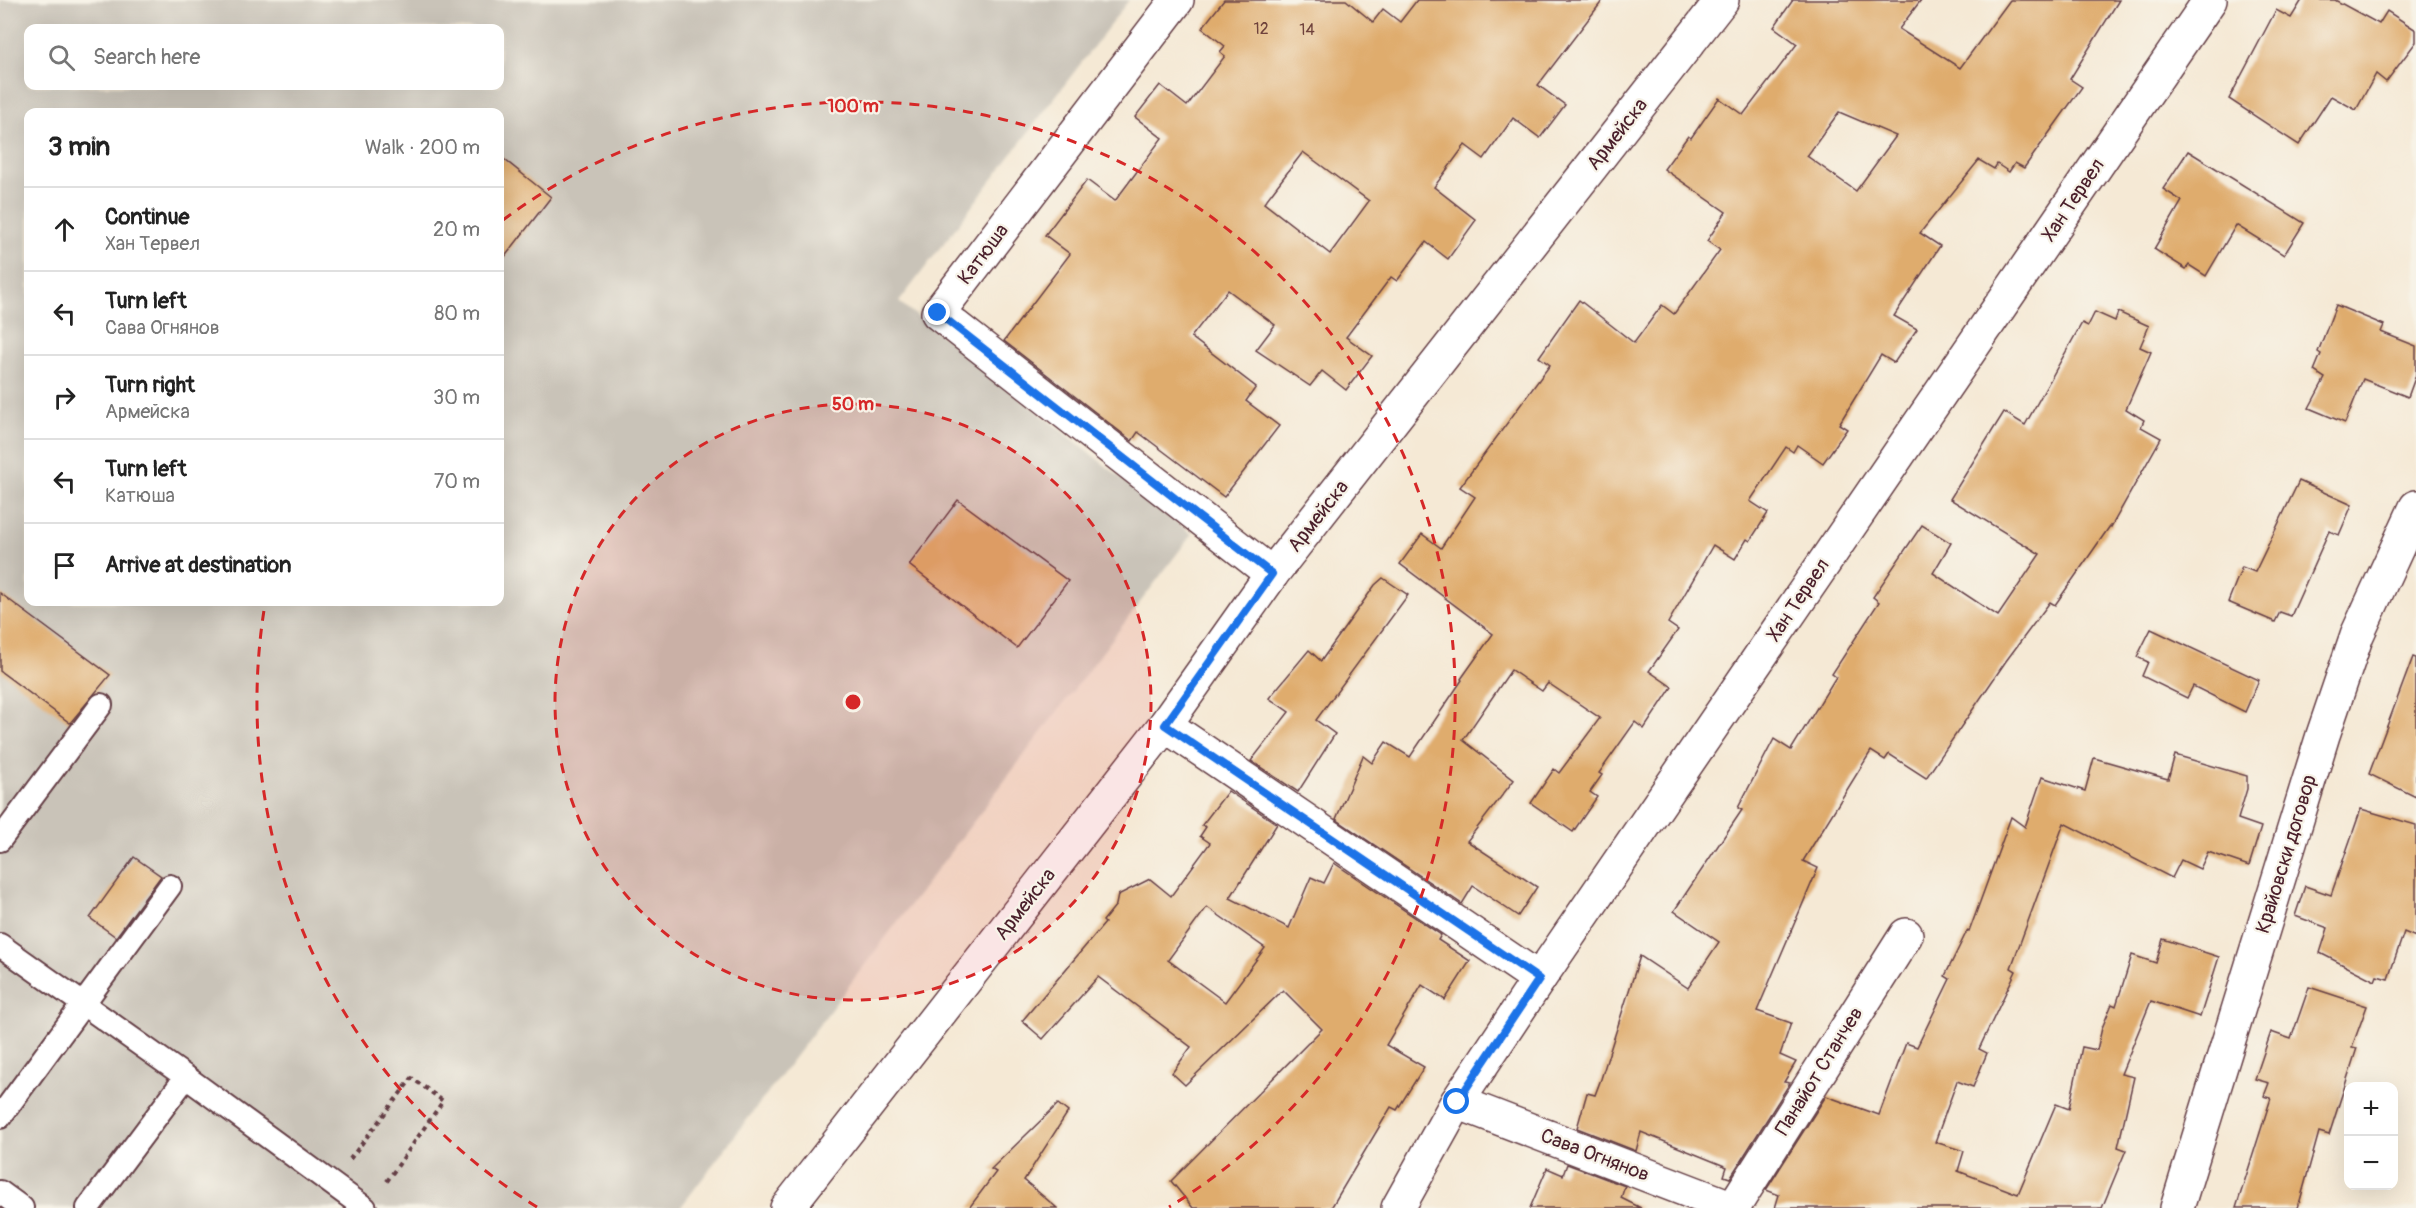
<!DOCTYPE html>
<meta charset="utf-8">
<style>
:root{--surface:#fff;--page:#f2f2f2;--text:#222;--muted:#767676;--line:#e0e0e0}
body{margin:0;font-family:Pangolin,sans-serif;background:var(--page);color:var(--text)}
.controls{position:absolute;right:18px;bottom:18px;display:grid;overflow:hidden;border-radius:12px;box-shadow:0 6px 24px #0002}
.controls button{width:54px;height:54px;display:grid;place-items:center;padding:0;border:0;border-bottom:2px solid var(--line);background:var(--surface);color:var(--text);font:30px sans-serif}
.stop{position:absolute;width:18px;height:18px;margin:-14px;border:4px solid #1a73e8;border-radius:50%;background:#fff}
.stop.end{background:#1a73e8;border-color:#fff;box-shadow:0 2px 6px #0008}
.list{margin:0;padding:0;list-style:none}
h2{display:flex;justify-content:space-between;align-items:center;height:78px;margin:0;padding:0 24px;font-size:26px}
h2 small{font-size:20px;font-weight:400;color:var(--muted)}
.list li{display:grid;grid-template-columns:39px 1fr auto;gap:18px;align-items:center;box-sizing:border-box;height:84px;padding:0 24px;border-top:2px solid var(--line)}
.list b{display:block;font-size:22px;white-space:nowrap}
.list p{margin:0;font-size:20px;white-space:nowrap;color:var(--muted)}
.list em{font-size:20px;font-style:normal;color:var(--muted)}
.icon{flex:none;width:33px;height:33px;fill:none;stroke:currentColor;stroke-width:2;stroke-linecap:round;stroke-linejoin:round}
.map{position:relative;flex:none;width:2416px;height:1208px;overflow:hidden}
.search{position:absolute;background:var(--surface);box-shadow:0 6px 24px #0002;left:24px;top:24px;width:480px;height:66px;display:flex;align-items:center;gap:15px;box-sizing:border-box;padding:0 21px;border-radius:12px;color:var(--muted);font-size:22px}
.panel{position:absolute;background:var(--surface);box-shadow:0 6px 24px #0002;left:24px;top:108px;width:480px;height:498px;border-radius:12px}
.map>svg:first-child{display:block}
.industrial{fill:#c9c3b8;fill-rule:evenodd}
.building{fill:#dfac6d;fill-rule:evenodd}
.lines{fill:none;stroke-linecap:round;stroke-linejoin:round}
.lane-casing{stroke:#643d44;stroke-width:26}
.street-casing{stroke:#643d44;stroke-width:36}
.path{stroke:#643d44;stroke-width:4;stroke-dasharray:4.5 4.5;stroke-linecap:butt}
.lane{stroke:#fff;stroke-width:22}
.street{stroke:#fff;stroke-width:33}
.route{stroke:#1a73e8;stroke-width:8}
.ring{fill:none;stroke:#d62828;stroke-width:3;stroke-dasharray:10 8}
.labels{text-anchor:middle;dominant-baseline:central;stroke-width:4.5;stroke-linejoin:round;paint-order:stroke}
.number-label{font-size:16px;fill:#6f423c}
.street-label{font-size:20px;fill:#4a1f2b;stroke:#f7f3e8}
.centre{fill:#d62828;stroke:#f7f3e8;stroke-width:3}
.ring-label{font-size:18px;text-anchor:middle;font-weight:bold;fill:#d62828;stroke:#f7f3e8;stroke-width:4.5;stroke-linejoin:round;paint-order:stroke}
</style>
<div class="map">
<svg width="2416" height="1208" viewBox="0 0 2416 1208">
<rect width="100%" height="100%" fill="#f7f3e8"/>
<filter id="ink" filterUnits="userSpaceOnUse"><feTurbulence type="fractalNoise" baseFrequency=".0167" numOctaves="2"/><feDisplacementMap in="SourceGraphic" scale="12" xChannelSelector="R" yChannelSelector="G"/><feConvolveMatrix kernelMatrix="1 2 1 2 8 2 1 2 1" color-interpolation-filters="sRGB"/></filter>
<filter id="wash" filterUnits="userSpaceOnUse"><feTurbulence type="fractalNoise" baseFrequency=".008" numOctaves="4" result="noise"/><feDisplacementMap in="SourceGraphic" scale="24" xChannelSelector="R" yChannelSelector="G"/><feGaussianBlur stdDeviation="1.35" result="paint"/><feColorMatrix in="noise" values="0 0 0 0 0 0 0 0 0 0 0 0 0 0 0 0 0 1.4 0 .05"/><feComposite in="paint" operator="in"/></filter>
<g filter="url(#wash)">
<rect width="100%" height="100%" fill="#f5e9d5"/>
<!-- industrial -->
<path class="industrial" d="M0,0H1129L899,302L1192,534L680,1208H0ZM28,28H500V86H28ZM28,112H500V602H28Z"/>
<g id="blocks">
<!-- building -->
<g class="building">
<path d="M1224,0H1346L1373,22L1383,9L1400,22L1417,0H1603L1538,85L1565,105L1540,138L1513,118L1484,159L1465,145L1434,187L1476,220L1448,259L1426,242L1397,281L1391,277L1346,337L1372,356L1346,390L1322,371L1310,386L1256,350L1275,325L1228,290L1191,337L1256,387L1246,401L1279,426L1224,497L1138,432L1132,441L1004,341L1070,254L1045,235L1087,180L1115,201L1162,138L1135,117L1160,85L1187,106L1225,56L1220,52L1225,46L1202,28ZM1303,152L1369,201L1330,254L1264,203Z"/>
<path d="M1793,0H1921L1899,29L1960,68L2010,0H2119L2070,79L2082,87L2024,168L2015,163L2009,172L1997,164L1994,169L1979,160L1920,233L1940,246L1894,316L1917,329L1894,363L1881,355L1839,424L1847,429L1823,463L1797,445L1793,452L1786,447L1750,501L1768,513L1750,541L1747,539L1735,559L1713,545L1668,623L1678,630L1649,671L1672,687L1644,729L1635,722L1599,773L1602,775L1590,792L1597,797L1573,832L1531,803L1554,769L1559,773L1600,718L1548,683L1542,691L1511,670L1463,740L1514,780L1467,841L1537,887L1518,916L1473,886L1462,904L1336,819L1363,756L1372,763L1386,742L1410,757L1462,680L1461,679L1493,634L1400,564L1422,534L1441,548L1475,497L1460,487L1550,365L1539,357L1579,300L1634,343L1662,305L1674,314L1720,250L1707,241L1726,212L1664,169L1688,136L1691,138L1719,98L1743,115L1797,44L1774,27ZM1839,112L1896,136L1856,191L1807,156Z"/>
<path d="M2302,0H2335L2379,24L2387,11L2416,30V42L2386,82L2376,74L2356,110L2331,96L2299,145L2229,99L2276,10L2291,18Z"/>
<path d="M2188,151L2304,223L2284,255L2236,225L2206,276L2189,265L2186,269L2154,249L2182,201L2163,189Z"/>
<path d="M500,156L551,197L500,263Z"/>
<path d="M2336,305L2384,325L2381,332L2416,346V375L2408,397L2363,379L2345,423L2309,408L2325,378L2314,371L2321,354L2318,352Z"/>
<path d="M2095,312L2115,321L2118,312L2149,326L2140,347L2151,352L2126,409L2144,420L2141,427L2161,438L2111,527L2110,526L2055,605L2050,602L2006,661L1926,778L1889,754L1885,760L1871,751L1803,861L1818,868L1757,1011L1791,1023L1780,1055L1796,1062L1784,1082L1790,1083L1730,1178L1724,1176L1727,1167L1641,1132L1636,1151L1577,1128L1587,1093L1595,1095L1601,1079L1640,956L1688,988L1719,942L1674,911L1742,810L1738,808L1774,739L1791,750L1836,677L1832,674L1879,602L1873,597L1922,525L1951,543L1933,573L1998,616L2040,554L1950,499L2004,412L2025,425L2082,323L2088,326Z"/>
<path d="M2299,481L2352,505L2339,535L2329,531L2291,616L2280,612L2275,622L2228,602L2242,567L2255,572Z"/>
<path d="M958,500L1068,581L1017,648L909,565Z"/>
<path d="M1383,578L1408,595L1316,720L1335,734L1298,792L1251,761L1289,712L1269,698L1309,650L1321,661L1375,585Z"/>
<path d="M0,593L110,675L70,723L0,671Z"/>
<path d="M2151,629L2259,680L2245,712L2193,686L2187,698L2142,676L2148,662L2137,657Z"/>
<path d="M2413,657L2416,658V797L2369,774Z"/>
<path d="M2175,755L2247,776V789L2238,819L2261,827L2249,866L2208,852L2200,869L2181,860L2172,878L2064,823L2011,968L2016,971L1979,1049L1987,1053L1973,1087L1957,1081L1935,1142L1964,1151L1958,1171L2018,1194L2056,1104L2069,1109L2082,1047L2097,1050L2102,1028L2112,1004L2116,1006L2132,955L2156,963L2163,939L2219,957L2200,1017L2151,1001L2121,1074L2134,1077L2118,1147L2126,1150L2102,1208H1775L1779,1195L1766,1190L1826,1096L1879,1115L1906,1043L1917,1047L1950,979L1945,976L1967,931L1969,932L2011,817L2025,827L2042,777L2085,791L2094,758L2168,779Z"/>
<path d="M1228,791L1277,824L1230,898L1289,928L1311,877L1324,883L1334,863L1441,935L1438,940L1470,961L1445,1000L1422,985L1386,1045L1424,1067L1397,1110L1391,1107L1331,1208H1193L1171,1181L1322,1029L1283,990L1185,1085L1172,1073L1191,1047L1098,977L1043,1039L1022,1021L1105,923L1103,921L1116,905L1118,895L1150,879L1171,896L1210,843L1200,836L1206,827L1202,825ZM1207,907L1265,948L1225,1002L1168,960Z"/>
<path d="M2361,809L2416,825V937L2404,932L2388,979L2377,976L2375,981L2320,953L2328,928L2295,916L2305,886L2331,895Z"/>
<path d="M134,857L161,876L116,937L90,918Z"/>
<path d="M2309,987L2367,1006L2352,1047L2357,1048L2329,1135L2319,1132L2298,1208H2236L2271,1098L2264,1096L2269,1083L2255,1079L2271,1032L2291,1039Z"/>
<path d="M1058,1104L1068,1112L1024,1180L1057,1208H969L996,1172L991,1169Z"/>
<path d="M1567,1164L1625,1186L1621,1198L1641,1208H1530L1547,1168L1563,1175Z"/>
</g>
</g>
</g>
<g filter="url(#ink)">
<use href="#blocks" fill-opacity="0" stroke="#643d44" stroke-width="1.5"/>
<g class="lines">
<defs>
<g id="lane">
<path d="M0,840L101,705"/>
<path d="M0,945L186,1077L365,1208"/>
<path d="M0,1117L170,886"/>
<path d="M0,1192L22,1208"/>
<path d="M88,1208L186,1077"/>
</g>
<g id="street">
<path d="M1177,0L938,313L1272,574"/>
<path d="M1165,725L1539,979"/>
<path d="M1457,1102L1733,1208"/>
<path d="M787,1208L1165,725L1272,574L1722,0"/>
<path d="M1398,1208L1457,1102L1539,979L2210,0"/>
<path d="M1733,1208L1906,935"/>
<path d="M2177,1208L2323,735L2357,635L2416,507"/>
</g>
</defs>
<!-- lane casing -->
<use href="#lane" class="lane-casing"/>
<!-- street casing -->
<use href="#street" class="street-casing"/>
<!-- path -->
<path class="path" d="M350,1159L412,1078L443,1101L385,1184"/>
<!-- lane -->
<use href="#lane" class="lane"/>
<!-- street -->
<use href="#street" class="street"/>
</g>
</g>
<g class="lines" filter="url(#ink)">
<!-- route -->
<path class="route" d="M938,313L1272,574L1165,725L1539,979L1457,1102"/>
</g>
<!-- distance rings -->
<circle cx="853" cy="702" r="298" fill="#d62828" fill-opacity=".12"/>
<g class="ring">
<circle cx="853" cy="702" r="298"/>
<path d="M537 1207A596 596 0 0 1 265 604M503 220A596 596 0 1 1 1169 1207"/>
</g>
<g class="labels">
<!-- number labels -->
<g class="number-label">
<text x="1261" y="29">12</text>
<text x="1307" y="30">14</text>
</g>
<!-- street labels -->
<g class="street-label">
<text transform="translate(1617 134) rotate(-52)">Армейска</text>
<text transform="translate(2073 200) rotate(-56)">Хан Тервел</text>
<text transform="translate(983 254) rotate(-53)">Катюша</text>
<text transform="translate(1318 516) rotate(-52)">Армейска</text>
<text transform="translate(1798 600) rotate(-56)">Хан Тервел</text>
<text transform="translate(2286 854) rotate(-73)">Крайовски договор</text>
<text transform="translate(1025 904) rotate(-52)">Армейска</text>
<text transform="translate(1819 1071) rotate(-58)">Панайот Станчев</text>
<text transform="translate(1595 1155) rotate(21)">Сава Огнянов</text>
</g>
</g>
<circle cx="853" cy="702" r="9" class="centre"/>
<g class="ring-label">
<text x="853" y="112">100 m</text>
<text x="853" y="410">50 m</text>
</g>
</svg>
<div class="controls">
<button>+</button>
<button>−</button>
</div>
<div class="stop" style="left:1457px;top:1102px"></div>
<div class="stop end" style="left:938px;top:313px"></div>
<div class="search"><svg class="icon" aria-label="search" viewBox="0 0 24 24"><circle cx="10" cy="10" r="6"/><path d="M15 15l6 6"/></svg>Search here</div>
<section class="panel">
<h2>3 min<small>Walk · 200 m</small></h2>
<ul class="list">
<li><svg class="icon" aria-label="ahead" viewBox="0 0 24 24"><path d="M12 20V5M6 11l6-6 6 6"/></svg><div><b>Continue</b><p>Хан Тервел</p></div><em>20 m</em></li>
<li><svg class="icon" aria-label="left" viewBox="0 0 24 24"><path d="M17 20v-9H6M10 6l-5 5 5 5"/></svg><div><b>Turn left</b><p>Сава Огнянов</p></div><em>80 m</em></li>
<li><svg class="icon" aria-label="right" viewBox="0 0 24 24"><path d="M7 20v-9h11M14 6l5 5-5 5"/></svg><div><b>Turn right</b><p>Армейска</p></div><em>30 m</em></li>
<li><svg class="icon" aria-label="left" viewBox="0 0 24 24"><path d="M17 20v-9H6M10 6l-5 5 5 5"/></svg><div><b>Turn left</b><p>Катюша</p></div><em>70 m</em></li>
<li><svg class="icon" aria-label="arrive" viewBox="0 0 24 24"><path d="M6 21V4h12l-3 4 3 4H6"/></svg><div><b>Arrive at destination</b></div></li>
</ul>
</section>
</div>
